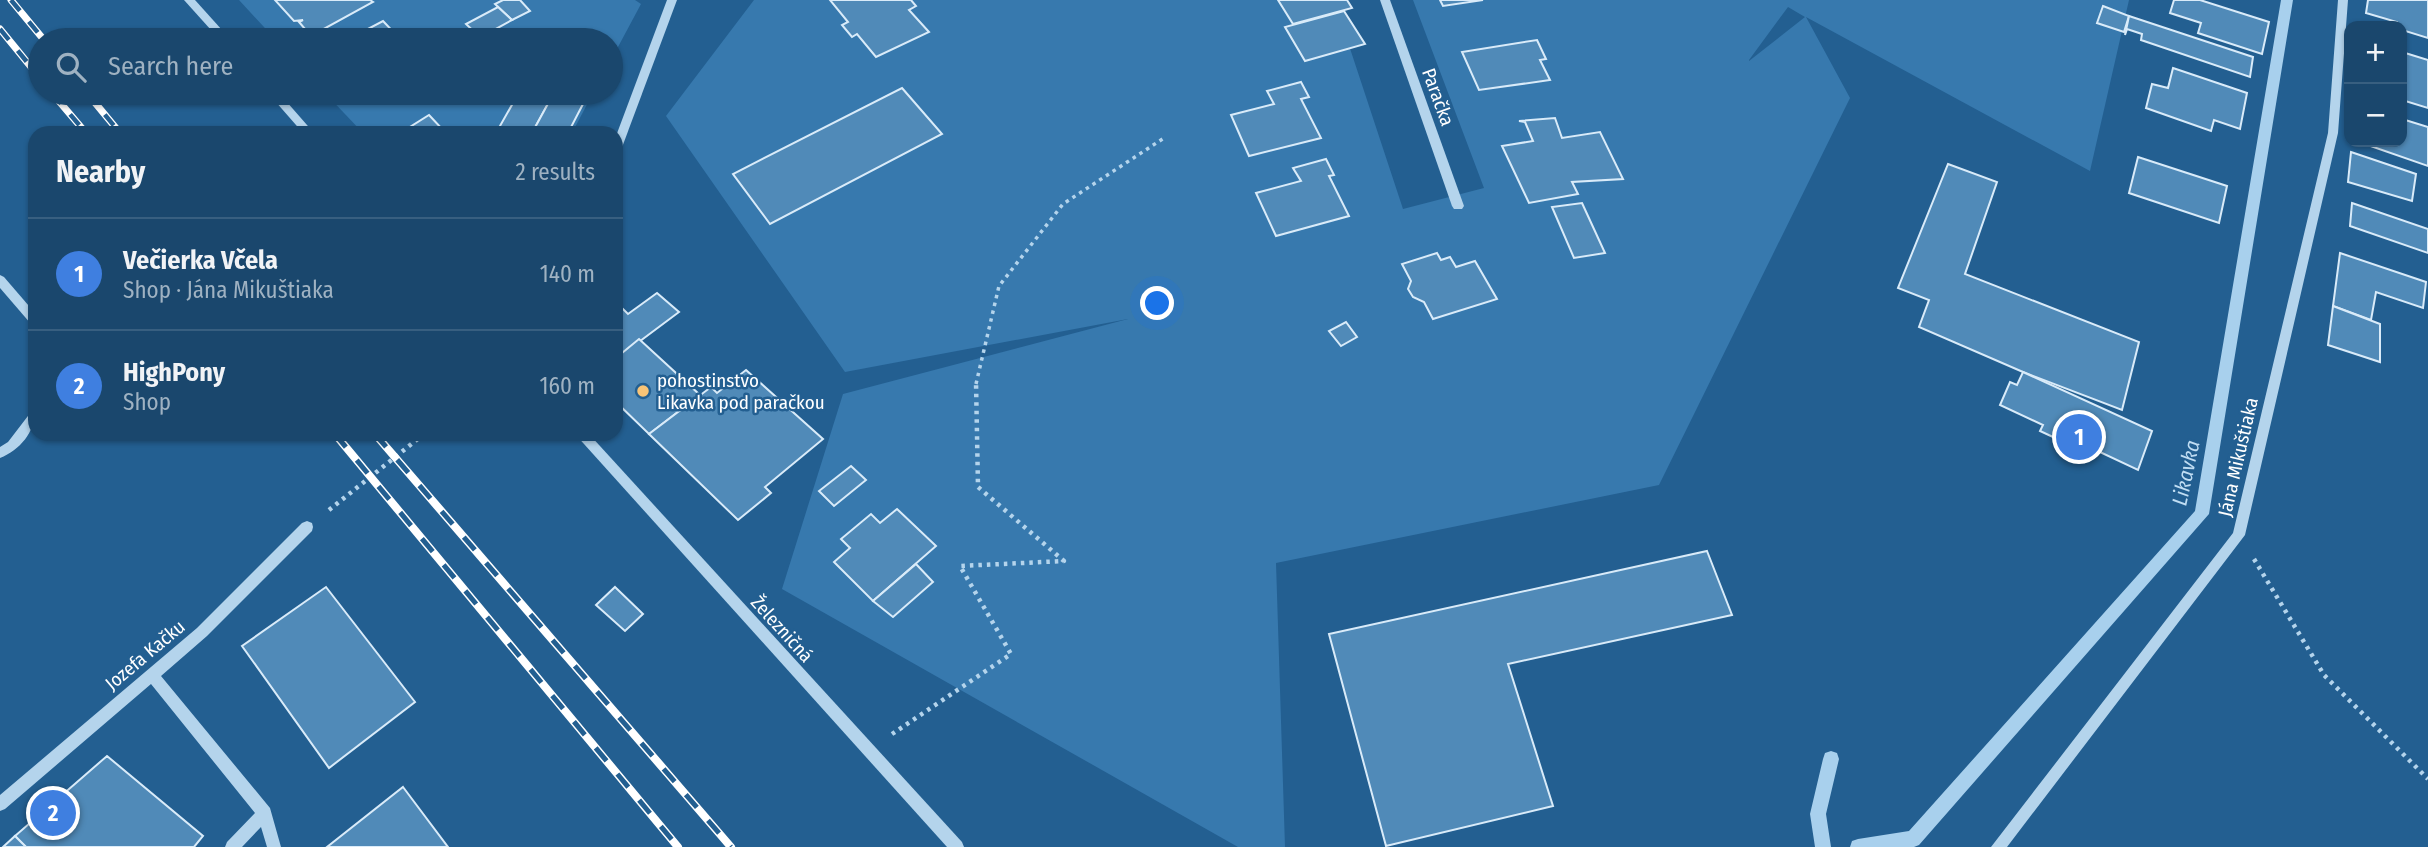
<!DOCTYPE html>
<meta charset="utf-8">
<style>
:root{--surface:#1a476d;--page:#275175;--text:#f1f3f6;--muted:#9fb2c2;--line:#385f80;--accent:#95b2f1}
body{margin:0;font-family:"Fira Sans Condensed",sans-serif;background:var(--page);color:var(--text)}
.controls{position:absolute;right:21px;top:21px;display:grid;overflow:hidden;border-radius:14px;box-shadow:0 2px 5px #0004}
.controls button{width:63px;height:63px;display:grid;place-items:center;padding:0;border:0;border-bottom:2px solid var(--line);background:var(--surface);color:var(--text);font:35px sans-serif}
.you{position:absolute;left:1158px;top:304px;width:24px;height:24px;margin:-18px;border:5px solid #fff;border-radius:50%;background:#1a73e8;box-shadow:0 0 0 10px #1a73e833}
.badge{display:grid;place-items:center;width:46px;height:46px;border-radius:50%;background:var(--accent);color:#fff;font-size:23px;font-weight:700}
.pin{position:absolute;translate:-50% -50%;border:4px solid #fff;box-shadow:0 2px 7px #0006}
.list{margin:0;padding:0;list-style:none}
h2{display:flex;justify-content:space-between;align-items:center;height:91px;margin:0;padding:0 28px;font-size:30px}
h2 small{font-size:23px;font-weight:400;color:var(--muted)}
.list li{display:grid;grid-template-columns:46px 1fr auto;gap:21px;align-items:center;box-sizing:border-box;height:112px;padding:0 28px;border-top:2px solid var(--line)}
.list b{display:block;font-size:26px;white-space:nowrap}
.list p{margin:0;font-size:23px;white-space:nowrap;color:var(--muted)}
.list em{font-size:23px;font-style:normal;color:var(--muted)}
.icon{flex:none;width:38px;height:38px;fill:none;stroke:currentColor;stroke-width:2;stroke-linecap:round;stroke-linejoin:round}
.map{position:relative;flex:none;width:2428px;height:847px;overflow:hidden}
.search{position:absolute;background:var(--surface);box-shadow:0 2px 5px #0004;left:28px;top:28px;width:595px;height:77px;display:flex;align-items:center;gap:18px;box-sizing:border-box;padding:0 24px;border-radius:38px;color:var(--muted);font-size:26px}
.panel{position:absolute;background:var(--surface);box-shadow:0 2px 5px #0004;left:28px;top:126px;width:595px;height:315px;border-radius:21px}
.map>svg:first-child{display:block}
.green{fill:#3779ae;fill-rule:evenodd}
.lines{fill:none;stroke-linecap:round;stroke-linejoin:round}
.stream{fill:#a8d0ed;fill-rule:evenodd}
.building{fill:#508ab8;stroke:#d9ebf9;stroke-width:2}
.path-far1{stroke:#b4d4ec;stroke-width:3.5;stroke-dasharray:3.5 4.5;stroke-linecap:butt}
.path{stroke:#b4d4ec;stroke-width:4.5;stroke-dasharray:3.5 5;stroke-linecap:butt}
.minor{fill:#b4d4ec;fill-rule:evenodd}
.rail-far1-casing{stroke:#fff;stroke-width:7}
.rail-casing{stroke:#fff;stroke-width:8}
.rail-far1{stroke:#235f91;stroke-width:4.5;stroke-dasharray:14;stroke-linecap:butt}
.rail{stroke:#235f91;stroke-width:5;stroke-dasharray:17;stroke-linecap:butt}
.poi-dot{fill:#f8c477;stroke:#235f91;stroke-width:2.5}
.labels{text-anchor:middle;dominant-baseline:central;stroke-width:5;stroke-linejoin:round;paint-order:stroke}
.street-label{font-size:19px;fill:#fff;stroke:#235f91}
.poi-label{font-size:19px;fill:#fff;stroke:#235f91;text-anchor:start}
.water-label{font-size:21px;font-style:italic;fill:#c0ddf3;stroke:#235f91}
</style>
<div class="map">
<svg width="2428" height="847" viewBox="0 0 2428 847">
<rect width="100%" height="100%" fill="#235f91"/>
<!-- green -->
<g class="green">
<path d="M239,0H635L641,4L611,60V40H276Z"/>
<path d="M754,0H1334L1403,209L1484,188L1413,0H2129L2090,171L1806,17L1850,98L1659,485L1276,563L1285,847H1238L782,589L843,394L1128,319L845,372L666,116ZM1788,7L1805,17L1749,61V60Z"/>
<path d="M325,93H593L572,133H363Z"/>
</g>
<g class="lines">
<!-- stream -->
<g class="stream">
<path d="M2281,0H2293L2209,514L1919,845L1914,847H1850L1852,841L1858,839L1909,831L2195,511Z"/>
<path d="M1831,751L1837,753L1839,759L1826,814L1831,847H1815L1810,814L1823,759L1825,753Z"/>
</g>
</g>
<!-- building -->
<g class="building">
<path d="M275,0H370L373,2L311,36L299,22L303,20L294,21Z"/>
<path d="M503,0H520L530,11L512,20L495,4Z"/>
<path d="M830,0H911L916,6L909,10L929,32L876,57L857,34L852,37L842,25L848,22Z"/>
<path d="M1278,0H1347L1352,8L1293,24Z"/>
<path d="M1440,0H1483L1443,6Z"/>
<path d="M2174,0H2200L2269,22L2262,54L2198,33L2201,23L2170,13Z"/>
<path d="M2368,0H2428V38L2402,30L2397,22L2366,13Z"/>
<path d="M2103,6L2129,16L2124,32L2097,23Z"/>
<path d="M498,7L512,20L492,31L494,33L483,40L466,24Z"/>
<path d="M1344,11L1365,44L1305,61L1285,27Z"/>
<path d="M2129,16L2253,57L2250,77L2141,40L2142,34L2127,29L2125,35Z"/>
<path d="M383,21L401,40H347Z"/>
<path d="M1537,40L1546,59L1540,60L1550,80L1479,90L1462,52Z"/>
<path d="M2402,52L2428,60V108L2402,100Z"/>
<path d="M2173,68L2247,93L2240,129L2214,120L2211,131L2146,108L2152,84L2168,88Z"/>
<path d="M1301,82L1309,97L1301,99L1321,138L1249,156L1231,115L1274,104L1267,91Z"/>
<path d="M902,88L942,134L770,224L733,174Z"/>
<path d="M525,93H546L543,99L523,97Z"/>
<path d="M517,96L550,100L532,133H496Z"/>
<path d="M550,100L583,104L568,133H532Z"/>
<path d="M429,115L445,132L416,133L410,127Z"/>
<path d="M1555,118L1562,138L1600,132L1623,179L1572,182L1578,194L1529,203L1502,146L1533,141L1525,122L1519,121Z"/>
<path d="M2402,119L2428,127V166L2362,143L2402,142Z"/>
<path d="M2351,152L2416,174L2412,201L2348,182Z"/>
<path d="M2138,157L2227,186L2219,223L2129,193Z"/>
<path d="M1326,159L1334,175L1329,176L1349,216L1276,236L1256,193L1301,181L1293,168Z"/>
<path d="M1948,164L1997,182L1965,274L2139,342L2122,410L2023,372L1919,327L1929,300L1898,288Z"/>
<path d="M1582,203L1605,253L1574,258L1552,207Z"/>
<path d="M2352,203L2428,229V253L2350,226Z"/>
<path d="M1437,253L1441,260L1450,257L1456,267L1475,261L1497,299L1433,319L1424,302L1413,297L1408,289L1411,281L1402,264Z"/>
<path d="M2340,253L2426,282L2423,308L2376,292L2371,320L2333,306Z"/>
<path d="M657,293L679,312L616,359V309L620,306L628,314Z"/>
<path d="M2333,306L2380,324V362L2328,345Z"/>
<path d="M1346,322L1357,337L1341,346L1329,331Z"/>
<path d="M639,339L700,395L649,434L616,402V358Z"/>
<path d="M746,370L823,439L765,487L771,493L738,520L649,434L711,387L717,393Z"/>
<path d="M2023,372L2152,431L2138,470L2068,437L2066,443L2040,431L2043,425L2000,405L2010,382L2017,385Z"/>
<path d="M851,466L866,480L834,506L819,491Z"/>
<path d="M897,509L936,546L873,601L834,562L850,548L841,539L871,514L880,523Z"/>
<path d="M1707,551L1732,615L1508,664L1553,806L1386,846L1329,634Z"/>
<path d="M916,564L933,582L893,617L873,601Z"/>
<path d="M326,587L415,702L329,768L242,646Z"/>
<path d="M615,587L643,614L625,631L596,605Z"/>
<path d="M107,756L203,836L194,847H26L15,836Z"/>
<path d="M403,787L448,847H327Z"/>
<path d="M15,836L26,847H3Z"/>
</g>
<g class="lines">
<!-- path-far1 -->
<path class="path-far1" d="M976,384L999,286L1063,204L1164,138"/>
<!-- path -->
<g class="path">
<path d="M329,510L424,434"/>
<path d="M2254,559L2324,675L2428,779"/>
<path d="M892,734L1011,654L960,566L1064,561L978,487L976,382"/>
</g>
<!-- minor -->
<g class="minor">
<path d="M184,0H195L231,40H220Z"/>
<path d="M667,0H677L621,150L616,154V136Z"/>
<path d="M1380,0H1390L1464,206L1462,209H1454L1452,206Z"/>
<path d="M2338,0H2348L2338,133L2245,535L2007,847H1991L2233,533L2328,133Z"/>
<path d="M268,93H279L314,133H303Z"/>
<path d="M0,275L4,277L35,313V326L31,324L0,288Z"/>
<path d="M35,411C35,432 20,450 0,458V447L8,442L31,412Z"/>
<path d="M575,434H589L962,842L964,847H947Z"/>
<path d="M307,521L312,523L313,527L312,531L207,636L161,676L270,808L281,847H267L261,827L242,847H225L227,842L255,813L151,684L5,809L0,811V795L197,628L302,523Z"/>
</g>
<defs>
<g id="rail-far1">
<path d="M11,0L44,40"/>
<path d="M0,29L40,78"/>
<path d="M52,93L86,133"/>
<path d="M87,93L120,133"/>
</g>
<g id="rail">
<path d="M335,434L678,847"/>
<path d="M375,434L731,847"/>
</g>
</defs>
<!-- rail-far1 casing -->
<use href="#rail-far1" class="rail-far1-casing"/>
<!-- rail casing -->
<use href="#rail" class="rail-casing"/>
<!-- rail-far1 -->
<use href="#rail-far1" class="rail-far1"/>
<!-- rail -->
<use href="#rail" class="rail"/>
</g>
<!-- markers -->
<circle class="poi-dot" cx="643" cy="391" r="7"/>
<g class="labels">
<!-- street labels -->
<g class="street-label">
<text transform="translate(1438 97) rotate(70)">Paračka</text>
<text transform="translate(2238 457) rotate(-77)">Jána Mikuštiaka</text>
<text transform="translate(782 629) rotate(48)">Železničná</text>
<text transform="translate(145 655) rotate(-40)">Jozefa Kačku</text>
</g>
<!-- poi labels -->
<g class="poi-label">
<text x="657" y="380">pohostinstvo<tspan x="657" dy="22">Likavka pod paračkou</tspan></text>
</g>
<!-- water labels -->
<g class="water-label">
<text transform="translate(2186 473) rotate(-78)">Likavka</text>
</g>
</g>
</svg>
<div class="controls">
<button>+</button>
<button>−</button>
</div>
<div class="you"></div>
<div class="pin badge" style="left:2079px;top:437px;background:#3f7fe0">1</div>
<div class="pin badge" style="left:53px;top:813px;background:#3f7fe0">2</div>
<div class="search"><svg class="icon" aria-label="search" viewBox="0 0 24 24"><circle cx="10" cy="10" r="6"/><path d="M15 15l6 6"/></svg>Search here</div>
<section class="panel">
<h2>Nearby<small>2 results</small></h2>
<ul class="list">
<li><span class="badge" style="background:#3f7fe0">1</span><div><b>Večierka Včela</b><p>Shop · Jána Mikuštiaka</p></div><em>140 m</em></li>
<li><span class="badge" style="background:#3f7fe0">2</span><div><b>HighPony</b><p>Shop</p></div><em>160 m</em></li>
</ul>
</section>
</div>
